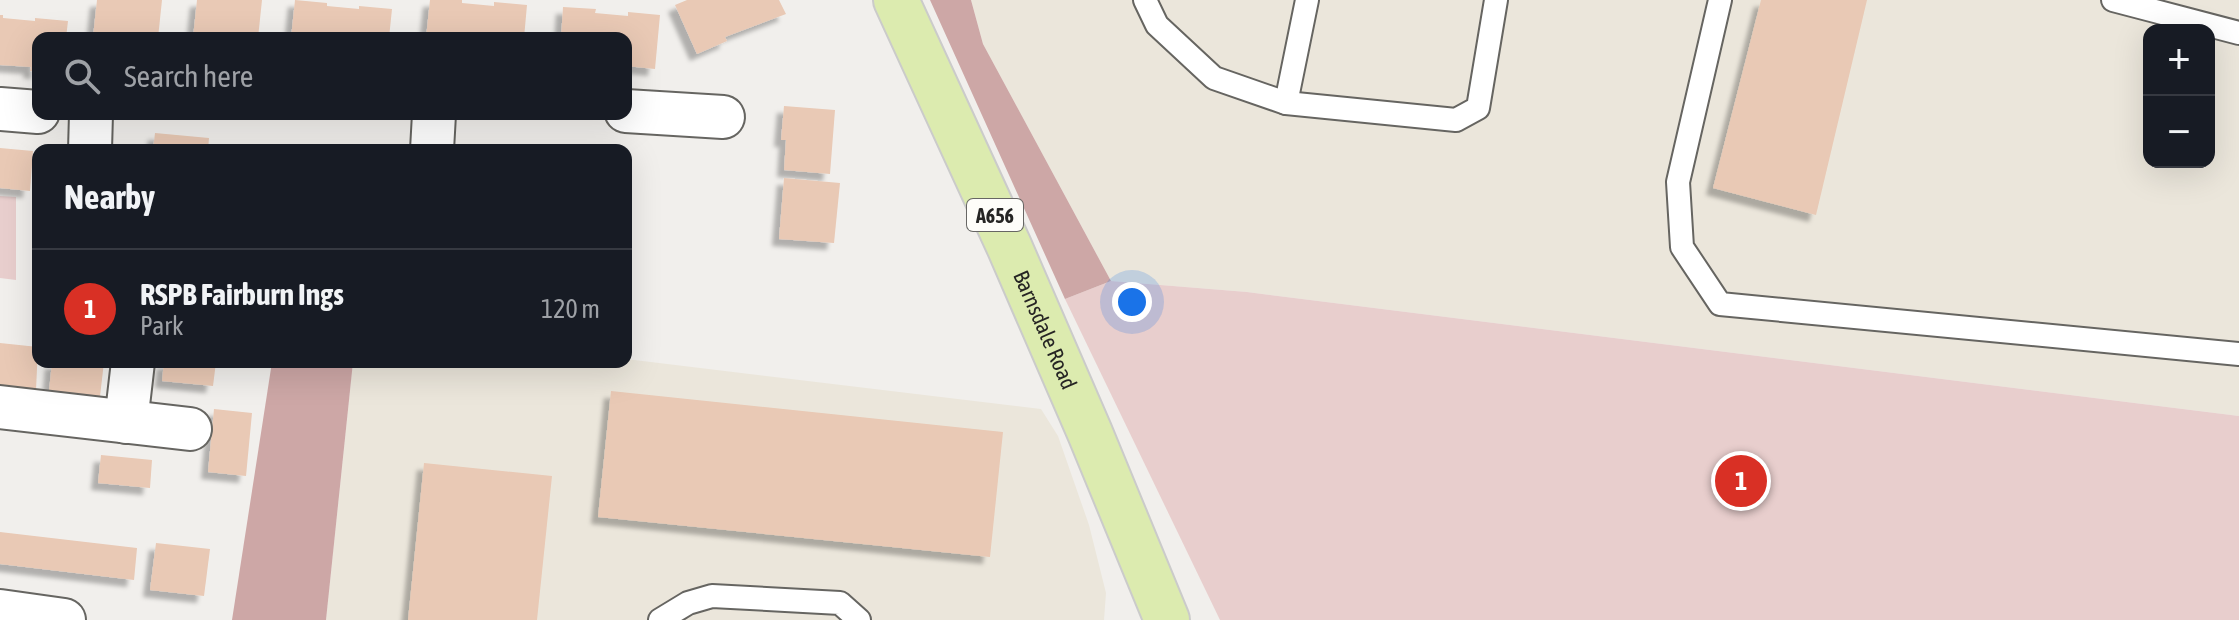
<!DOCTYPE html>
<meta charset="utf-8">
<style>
:root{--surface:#171b24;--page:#242831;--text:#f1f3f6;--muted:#9ea1a6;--line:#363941;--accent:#d93025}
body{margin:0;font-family:"Asap Condensed",sans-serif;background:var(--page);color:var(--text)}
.controls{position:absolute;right:24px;top:24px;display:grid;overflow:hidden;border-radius:16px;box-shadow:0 8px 32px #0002}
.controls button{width:72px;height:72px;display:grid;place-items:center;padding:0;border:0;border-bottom:2px solid var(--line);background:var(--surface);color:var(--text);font:40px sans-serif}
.you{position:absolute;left:1132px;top:302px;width:28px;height:28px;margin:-20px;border:6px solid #fff;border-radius:50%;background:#1a73e8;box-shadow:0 0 0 12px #1a73e833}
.badge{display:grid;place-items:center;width:52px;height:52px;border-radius:50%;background:var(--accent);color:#fff;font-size:26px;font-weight:700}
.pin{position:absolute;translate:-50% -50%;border:4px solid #fff;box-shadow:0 2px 8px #0006}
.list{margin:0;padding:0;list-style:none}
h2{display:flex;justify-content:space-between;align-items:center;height:104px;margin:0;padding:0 32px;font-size:34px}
h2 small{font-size:26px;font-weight:400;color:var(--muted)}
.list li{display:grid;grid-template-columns:52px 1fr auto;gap:24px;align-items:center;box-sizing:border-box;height:120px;padding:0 32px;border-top:2px solid var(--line)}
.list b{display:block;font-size:30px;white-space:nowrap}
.list p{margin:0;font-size:26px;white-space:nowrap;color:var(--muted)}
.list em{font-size:26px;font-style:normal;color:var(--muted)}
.icon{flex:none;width:44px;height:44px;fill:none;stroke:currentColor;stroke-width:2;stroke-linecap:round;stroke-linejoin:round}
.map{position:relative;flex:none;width:2239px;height:620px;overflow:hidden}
.search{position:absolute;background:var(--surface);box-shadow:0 8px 32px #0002;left:32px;top:32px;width:600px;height:88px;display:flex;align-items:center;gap:20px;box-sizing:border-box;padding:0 28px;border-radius:16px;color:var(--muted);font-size:30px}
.panel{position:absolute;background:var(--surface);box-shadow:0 8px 32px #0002;left:32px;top:144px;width:600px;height:224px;border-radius:16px}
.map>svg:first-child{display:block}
.built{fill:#ebe6db;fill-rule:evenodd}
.green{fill:#e8cecd}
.forest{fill:#cda7a6}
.building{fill:#e9c9b5;filter:url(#shadow)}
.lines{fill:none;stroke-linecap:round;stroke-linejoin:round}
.lane-casing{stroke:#666561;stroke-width:26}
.street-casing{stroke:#666561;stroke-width:46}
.primary-casing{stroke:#cbcbca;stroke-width:48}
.lane{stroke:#fff;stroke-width:22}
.street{stroke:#fff;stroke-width:42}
.primary{stroke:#dcebaf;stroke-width:44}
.labels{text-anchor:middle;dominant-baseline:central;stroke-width:7;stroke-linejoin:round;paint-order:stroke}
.shield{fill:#fefdf9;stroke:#676664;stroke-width:2}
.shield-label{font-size:20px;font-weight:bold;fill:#262524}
.street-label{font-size:22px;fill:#262524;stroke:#fefdf9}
</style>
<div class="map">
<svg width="2239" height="620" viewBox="0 0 2239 620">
<defs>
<filter id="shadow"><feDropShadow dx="-7" dy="7" stdDeviation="2" flood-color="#0004"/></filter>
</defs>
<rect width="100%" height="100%" fill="#f1efec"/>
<!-- built -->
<g class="built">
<path d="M971,0H2239V416L1247,292L1111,281L983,44ZM2149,30H2209V162H2149Z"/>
<path d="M626,359L1041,409L1058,436L1089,525L1106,593L1104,620H326L353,362H626Z"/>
</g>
<!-- green -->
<g class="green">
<path d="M0,196L16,197V280L0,278Z"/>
<path d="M1111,281L1247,292L2239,416V620H1220L1065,299Z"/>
</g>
<!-- forest -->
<g class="forest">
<path d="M930,0H971L983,44L1111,281L1065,299Z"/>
<path d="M272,362H353L326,620H232Z"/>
</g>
<!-- building -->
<g class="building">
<path d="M97,0H162L158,38L93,37Z"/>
<path d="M197,0H262L258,38H193Z"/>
<path d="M295,0L327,3V6L359,9V6L392,9L389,38H291Z"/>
<path d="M430,0H462V3L494,6V2L527,5L524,38H426Z"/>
<path d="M687,0H779L786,14L725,37L727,41L697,54L675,5Z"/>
<path d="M1761,0H1867L1816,215L1713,188Z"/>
<path d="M563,7L596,9L595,13L628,16V12L660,15L655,69L626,66V38H561Z"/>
<path d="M0,15H3V18L35,21V18L68,21L66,38H38V72L30,71L31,67L0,65Z"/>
<path d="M784,106L835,110L830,174L784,170L786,140H781Z"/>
<path d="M155,133L209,138L208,150H153Z"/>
<path d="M0,148L33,151L30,191L0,188Z"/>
<path d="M784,178L840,183L834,243L779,239Z"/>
<path d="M0,343L38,347L36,390L0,386Z"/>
<path d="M52,362H104L99,405L48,401Z"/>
<path d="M164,362H216L213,386L162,381Z"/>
<path d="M611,391L1003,432L990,557L598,517Z"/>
<path d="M214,409L252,413L246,476L208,472Z"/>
<path d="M101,455L152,460L150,488L98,483Z"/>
<path d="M424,463L552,476L537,620H408Z"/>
<path d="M0,532L137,548L134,580L0,564Z"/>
<path d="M156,543L210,549L204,596L150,590Z"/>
</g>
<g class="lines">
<defs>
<g id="lane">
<path d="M1145,0L1157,25L1214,78L1286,103L1456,120L1478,108L1496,0"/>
<path d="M1720,0L1678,182L1682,247L1720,304L2239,354"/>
<path d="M2113,0L2239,33"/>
<path d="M1286,103L1307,0"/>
<path d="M660,620L688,603L712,596L840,603L859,620"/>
</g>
<g id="street">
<path d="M0,109L38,112"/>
<path d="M626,111L723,117"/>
<path d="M90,150L91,114"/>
<path d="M432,150L434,114"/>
<path d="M0,407L190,429"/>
<path d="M126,422L133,362"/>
<path d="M0,611L64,620"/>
</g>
<g id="primary">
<path id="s1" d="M896,0L1009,246L1090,433L1167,620"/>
</g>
</defs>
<!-- lane casing -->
<use href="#lane" class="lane-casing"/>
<!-- street casing -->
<use href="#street" class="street-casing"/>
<!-- primary casing -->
<use href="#primary" class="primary-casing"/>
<!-- lane -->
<use href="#lane" class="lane"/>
<!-- street -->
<use href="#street" class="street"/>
<!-- primary -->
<use href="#primary" class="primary"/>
</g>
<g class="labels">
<!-- shield labels -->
<rect class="shield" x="967" y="199" width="56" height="32" rx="6"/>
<g class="shield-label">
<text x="995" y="215">A656</text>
</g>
<!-- street labels -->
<g class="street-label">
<text stroke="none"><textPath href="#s1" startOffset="362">Barnsdale Road</textPath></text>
</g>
</g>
</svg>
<div class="controls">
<button>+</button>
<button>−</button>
</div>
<div class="you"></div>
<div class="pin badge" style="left:1741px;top:481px">1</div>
<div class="search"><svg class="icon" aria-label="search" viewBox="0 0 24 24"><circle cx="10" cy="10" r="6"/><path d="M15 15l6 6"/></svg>Search here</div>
<section class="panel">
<h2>Nearby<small></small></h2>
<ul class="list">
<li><span class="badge">1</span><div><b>RSPB Fairburn Ings</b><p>Park</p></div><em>120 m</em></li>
</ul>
</section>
</div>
